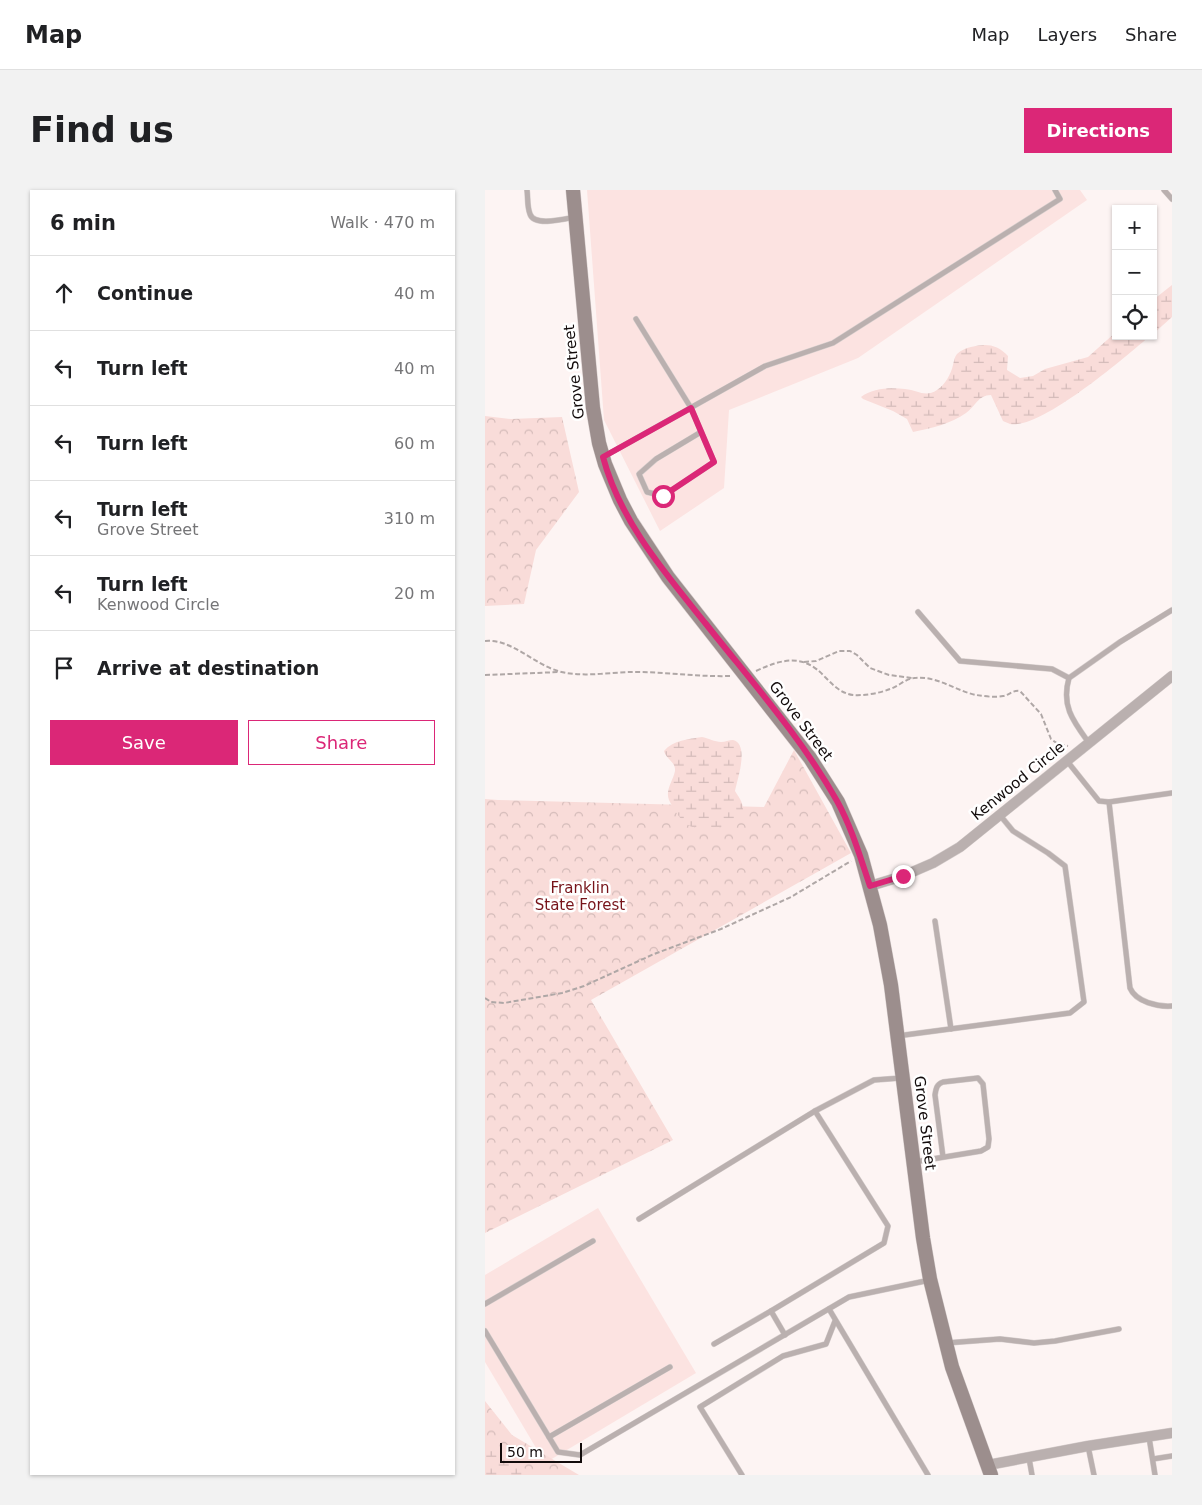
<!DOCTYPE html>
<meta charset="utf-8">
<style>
:root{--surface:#fff;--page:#f2f2f2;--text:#202124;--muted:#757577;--line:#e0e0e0;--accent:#db2777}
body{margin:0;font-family:"DejaVu Sans",sans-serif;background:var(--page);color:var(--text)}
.controls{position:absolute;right:15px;top:15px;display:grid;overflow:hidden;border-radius:0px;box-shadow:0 1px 4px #0004}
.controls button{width:45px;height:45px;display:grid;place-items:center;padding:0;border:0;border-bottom:1px solid var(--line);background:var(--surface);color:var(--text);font:25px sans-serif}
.scale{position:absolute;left:15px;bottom:12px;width:82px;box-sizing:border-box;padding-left:5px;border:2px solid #120b0b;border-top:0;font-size:14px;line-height:18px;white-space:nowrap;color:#120b0b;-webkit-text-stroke:4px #fff;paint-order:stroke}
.stop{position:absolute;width:15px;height:15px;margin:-11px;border:4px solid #db2777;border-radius:50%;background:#fff}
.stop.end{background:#db2777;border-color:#fff;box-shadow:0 1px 5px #0008}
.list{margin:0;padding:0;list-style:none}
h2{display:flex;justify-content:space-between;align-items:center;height:65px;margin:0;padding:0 20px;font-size:21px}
h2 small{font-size:16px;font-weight:400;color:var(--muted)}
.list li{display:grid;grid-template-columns:32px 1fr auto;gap:15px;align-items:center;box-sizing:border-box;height:75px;padding:0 20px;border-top:1px solid var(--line)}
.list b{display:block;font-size:19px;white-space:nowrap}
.list p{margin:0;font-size:16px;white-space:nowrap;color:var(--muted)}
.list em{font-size:16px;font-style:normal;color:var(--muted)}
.actions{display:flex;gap:10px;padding:15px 20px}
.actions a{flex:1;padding:11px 0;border:1px solid var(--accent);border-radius:0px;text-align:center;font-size:18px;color:var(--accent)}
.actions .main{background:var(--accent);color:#fff}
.icon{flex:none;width:28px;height:28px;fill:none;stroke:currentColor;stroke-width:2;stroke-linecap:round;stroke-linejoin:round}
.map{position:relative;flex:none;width:687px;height:1285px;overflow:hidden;border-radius:0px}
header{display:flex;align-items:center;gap:30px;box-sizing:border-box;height:70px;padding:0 25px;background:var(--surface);border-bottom:1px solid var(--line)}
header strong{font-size:24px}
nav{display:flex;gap:28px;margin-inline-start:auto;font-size:18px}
.intro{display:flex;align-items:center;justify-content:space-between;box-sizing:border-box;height:120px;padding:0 30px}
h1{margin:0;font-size:35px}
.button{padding:12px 22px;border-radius:0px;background:var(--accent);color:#fff;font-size:18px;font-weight:700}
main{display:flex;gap:30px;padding:0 30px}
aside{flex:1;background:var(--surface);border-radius:0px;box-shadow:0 1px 4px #0004}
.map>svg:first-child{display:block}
.built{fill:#fce3e1}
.forest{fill:url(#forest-crowns)}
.wetland{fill:url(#wetland-marsh)}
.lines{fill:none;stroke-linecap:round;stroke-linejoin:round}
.lane-casing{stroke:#d7cfce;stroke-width:6}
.street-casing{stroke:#d7cfce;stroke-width:11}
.secondary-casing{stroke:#d7cfce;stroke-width:15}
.path{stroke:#afa7a6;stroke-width:2;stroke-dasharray:5 2.5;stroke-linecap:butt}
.lane{stroke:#bab0af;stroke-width:5}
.street{stroke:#bab0af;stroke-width:10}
.secondary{stroke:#9c8e8d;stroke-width:14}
.route{stroke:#db2777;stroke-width:6}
.labels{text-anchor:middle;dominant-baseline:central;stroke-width:5;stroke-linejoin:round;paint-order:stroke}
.street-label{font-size:15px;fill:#120b0b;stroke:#fff}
.park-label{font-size:15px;fill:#77141a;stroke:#fff}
</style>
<header>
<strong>Map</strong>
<nav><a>Map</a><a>Layers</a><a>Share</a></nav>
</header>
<div class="intro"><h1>Find us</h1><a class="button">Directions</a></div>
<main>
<aside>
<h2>6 min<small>Walk · 470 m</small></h2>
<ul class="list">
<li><svg class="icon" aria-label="ahead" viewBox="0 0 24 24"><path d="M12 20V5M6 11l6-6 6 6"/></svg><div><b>Continue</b></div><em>40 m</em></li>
<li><svg class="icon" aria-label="left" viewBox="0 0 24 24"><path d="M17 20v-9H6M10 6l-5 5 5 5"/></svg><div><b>Turn left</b></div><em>40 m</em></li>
<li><svg class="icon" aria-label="left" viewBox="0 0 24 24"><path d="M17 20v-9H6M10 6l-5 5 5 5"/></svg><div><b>Turn left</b></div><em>60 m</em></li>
<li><svg class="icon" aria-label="left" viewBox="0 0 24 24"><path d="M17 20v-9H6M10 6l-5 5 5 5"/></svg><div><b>Turn left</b><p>Grove Street</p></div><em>310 m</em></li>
<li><svg class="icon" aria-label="left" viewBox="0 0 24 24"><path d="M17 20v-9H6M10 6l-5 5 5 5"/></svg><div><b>Turn left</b><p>Kenwood Circle</p></div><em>20 m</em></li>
<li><svg class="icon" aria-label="arrive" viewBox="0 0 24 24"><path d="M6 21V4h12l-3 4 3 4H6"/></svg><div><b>Arrive at destination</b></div></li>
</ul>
<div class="actions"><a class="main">Save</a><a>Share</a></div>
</aside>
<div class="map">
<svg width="687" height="1285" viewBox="0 0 687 1285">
<defs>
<pattern id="forest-crowns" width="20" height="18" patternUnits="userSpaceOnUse" patternTransform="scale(1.25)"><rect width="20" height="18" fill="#f9dcd9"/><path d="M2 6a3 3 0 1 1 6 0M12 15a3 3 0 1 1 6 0" fill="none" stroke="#d4bbb9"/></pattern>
<pattern id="wetland-marsh" width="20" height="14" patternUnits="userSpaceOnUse" patternTransform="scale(1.25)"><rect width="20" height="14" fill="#f9dcd9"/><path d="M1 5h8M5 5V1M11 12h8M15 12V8" fill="none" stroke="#d4bbb9"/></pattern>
</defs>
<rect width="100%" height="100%" fill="#fdf4f3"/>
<!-- built -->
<g class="built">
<path d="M102,0H595L602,10L373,168L244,220L239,298L175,341L119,230Z"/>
<path d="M113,1018L211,1183L60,1273L0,1172V1085Z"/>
</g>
<!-- forest -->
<g class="forest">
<path d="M0,226L26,229L77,227L94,302L51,360L39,414L0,416Z"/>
<path d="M309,560L366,663L106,810L188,950L0,1043V609L13,610L279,617Z"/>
<path d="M0,1211L27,1245L94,1285H0Z"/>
</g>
<!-- wetland -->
<g class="wetland">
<path d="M687,95V127L668,144V110Z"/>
<path d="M631,142V146H665C640,167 556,240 525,234C523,233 520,232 518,231L506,205C493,205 490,217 481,223C466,234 446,238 428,242L422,229L408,221L378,209L376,207C387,198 406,197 420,199C433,200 440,208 452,200C460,195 466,184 468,175C469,171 470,166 472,164C475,161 481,158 486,157C501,153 512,154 523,166L522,180L535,188L548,186L560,179L603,167Z"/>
<path d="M217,547C223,548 230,552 236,552C240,552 244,550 248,550C265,554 252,590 250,601C253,606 258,612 258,619C258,639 216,643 203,635C195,630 188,618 184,610C180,600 188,591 190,581C191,572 181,569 179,561C188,550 204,549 217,547Z"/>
<path d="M0,1253L6,1255L49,1285H0Z"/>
</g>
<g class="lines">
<defs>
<g id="lane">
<path d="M42,0C43,7 42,17 45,24C49,37 80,29 90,27"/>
<path d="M679,0L687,9"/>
<path d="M151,129L206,218L229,272L178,306L162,302L154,284L171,269L216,242"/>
<path d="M118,267L280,176L348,153L575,9L570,0"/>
<path d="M433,422L475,471L567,479L584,488"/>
<path d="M604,553C588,531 576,516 584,488L635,452L687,420"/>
<path d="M582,571L614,611L624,612L687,603"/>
<path d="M624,612L645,798C651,812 673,817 687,816"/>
<path d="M450,731L466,839"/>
<path d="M412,846L585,823L599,812L580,676L563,663L528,641L514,624"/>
<path d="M330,921L389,890L416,888"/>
<path d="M429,972L496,961L503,957L504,949L498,894L493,888L458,892C452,894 451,898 450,905L458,967"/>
<path d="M154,1029L330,921L403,1036L399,1053L286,1121L300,1145"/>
<path d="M0,1114L108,1051"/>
<path d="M344,1119L443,1285"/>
<path d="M0,1141L73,1262L95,1265L364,1107L445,1090"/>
<path d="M461,1153L515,1149L549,1153L570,1151L634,1139"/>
<path d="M229,1154L286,1121"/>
<path d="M64,1247L185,1177"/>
<path d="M664,1247L670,1285"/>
<path d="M603,1256L609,1285"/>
<path d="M544,1268L547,1285"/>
<path d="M668,1269L687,1266"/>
<path d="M257,1285L215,1217L298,1166L341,1154L350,1131"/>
</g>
<g id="street">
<path d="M385,696L418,686L448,673L475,657L687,486"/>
<path d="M503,1275L603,1256L687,1243"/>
</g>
<path id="secondary" d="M88,0L108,218L114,253L120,274L135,310L146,331L183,387L325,568L353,612L376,665L395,735L406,795L438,1048L445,1089L467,1177L506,1285"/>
</defs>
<!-- lane casing -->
<use href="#lane" class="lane-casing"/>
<!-- street casing -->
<use href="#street" class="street-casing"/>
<!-- secondary casing -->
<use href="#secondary" class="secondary-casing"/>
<!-- path -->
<g class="path">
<path d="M0,451C25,448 49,474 73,481C96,488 125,482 149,482C181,482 213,487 245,486"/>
<path d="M319,472L331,471L354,461H365L372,465L385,478L404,485L427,488"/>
<path d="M271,481C297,469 318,463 340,487C348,495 355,503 368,505C379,506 395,503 405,499C414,496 420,489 429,488C451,485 471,501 491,505C499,506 510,508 518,506C525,505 527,500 535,501L556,524L566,549L573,554L583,556"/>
<path d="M0,485L75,482"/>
<path d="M0,808L6,812L19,813L77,803L99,796L169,764L236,739L306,707L366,671"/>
</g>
<!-- lane -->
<use href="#lane" class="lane"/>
<!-- street -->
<use href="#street" class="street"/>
<!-- secondary -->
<use href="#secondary" class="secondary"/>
</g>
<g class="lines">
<!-- route -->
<path class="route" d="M178,306L229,272L206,218L118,267C135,331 180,383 221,434C266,491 316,547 352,611C367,638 375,667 385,696L418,686"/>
</g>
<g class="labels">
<!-- street labels -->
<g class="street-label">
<text transform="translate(89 182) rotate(-96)">Grove Street</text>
<text transform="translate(316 531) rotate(53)">Grove Street</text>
<text transform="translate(533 591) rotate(-39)">Kenwood Circle</text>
<text transform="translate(440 933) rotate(83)">Grove Street</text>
</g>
<!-- park labels -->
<g class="park-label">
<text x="95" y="698">Franklin<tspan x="95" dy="17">State Forest</tspan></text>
</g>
</g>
</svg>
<div class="controls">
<button>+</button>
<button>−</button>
<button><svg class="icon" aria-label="locate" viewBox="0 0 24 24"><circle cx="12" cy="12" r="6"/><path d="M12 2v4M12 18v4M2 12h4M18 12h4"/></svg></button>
</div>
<div class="scale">50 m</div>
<div class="stop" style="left:178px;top:306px"></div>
<div class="stop end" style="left:418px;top:686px"></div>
</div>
</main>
